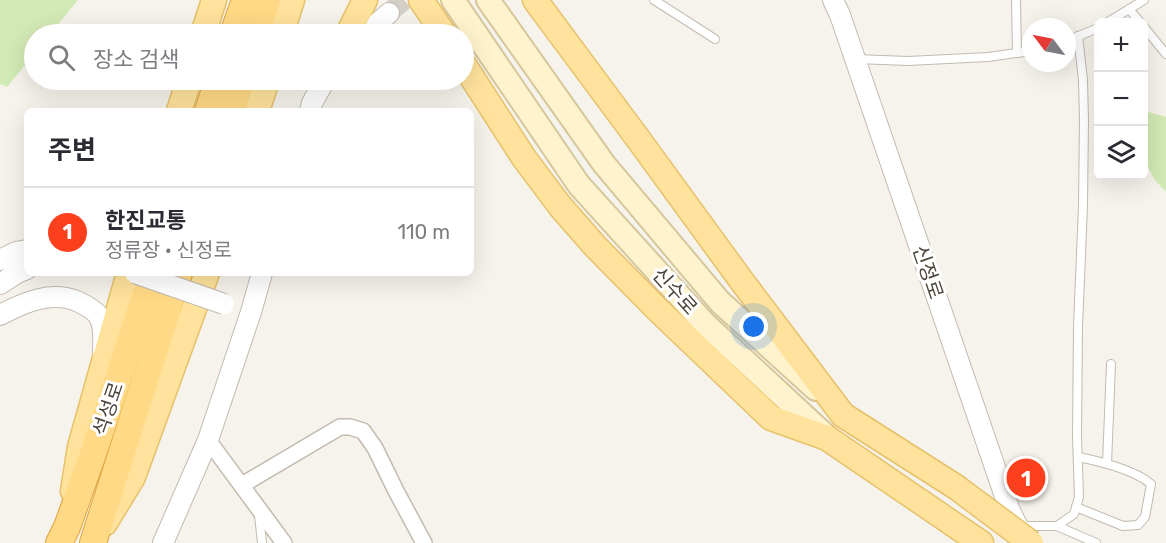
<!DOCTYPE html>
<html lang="ko">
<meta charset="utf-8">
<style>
:root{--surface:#fff;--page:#f2f2f3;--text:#2b2b33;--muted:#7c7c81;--line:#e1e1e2;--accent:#fc3f1d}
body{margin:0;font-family:Rubik,"Noto Sans KR",sans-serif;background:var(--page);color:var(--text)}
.controls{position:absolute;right:18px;top:18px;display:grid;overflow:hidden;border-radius:9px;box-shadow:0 6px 24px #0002}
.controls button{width:54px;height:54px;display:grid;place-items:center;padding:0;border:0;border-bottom:2px solid var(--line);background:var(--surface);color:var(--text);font:30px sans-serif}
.compass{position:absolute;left:1022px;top:18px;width:54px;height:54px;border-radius:50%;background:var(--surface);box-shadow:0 6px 24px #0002;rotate:302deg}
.you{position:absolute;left:754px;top:327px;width:21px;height:21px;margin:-15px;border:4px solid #fff;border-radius:50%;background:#1a73e8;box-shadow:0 0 0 9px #1a73e833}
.badge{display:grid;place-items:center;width:39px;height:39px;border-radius:50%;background:var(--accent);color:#fff;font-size:20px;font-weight:700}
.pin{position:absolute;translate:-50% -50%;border:3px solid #fff;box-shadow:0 2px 6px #0006}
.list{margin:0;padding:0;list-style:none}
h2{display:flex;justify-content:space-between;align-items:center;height:78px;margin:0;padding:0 24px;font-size:26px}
h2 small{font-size:20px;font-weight:400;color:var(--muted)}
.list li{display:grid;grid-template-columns:39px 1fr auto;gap:18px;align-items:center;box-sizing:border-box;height:90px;padding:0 24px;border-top:2px solid var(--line)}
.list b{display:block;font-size:22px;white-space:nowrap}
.list p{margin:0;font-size:20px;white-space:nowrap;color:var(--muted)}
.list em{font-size:20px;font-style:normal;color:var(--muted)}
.icon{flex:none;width:33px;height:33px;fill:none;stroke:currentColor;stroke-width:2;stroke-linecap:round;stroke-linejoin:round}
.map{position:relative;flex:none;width:1166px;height:543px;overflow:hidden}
.search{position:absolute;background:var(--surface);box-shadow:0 6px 24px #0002;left:24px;top:24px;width:450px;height:66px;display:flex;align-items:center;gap:15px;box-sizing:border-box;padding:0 21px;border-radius:33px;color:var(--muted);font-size:22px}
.panel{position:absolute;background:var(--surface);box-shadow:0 6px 24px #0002;left:24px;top:108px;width:450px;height:168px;border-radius:9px}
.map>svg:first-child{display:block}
.green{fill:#d2eab5}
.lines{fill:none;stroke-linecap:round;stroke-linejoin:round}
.tertiary-tunnel{stroke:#d4d0c8;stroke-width:20;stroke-dasharray:20 10;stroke-linecap:butt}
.service-casing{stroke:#c2bbae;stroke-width:10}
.minor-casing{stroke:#c2bbae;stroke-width:18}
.tertiary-casing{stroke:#c2bbae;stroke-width:22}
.secondary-casing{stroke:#d6c79b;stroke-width:26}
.primary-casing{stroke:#e6c16a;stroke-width:27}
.trunk-casing{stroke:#e0a43c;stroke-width:28}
.service{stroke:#fff;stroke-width:8}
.minor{stroke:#fff;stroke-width:15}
.tertiary{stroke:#fff;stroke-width:20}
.secondary{stroke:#fff3cd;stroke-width:22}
.primary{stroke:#ffe39c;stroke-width:24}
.trunk{stroke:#ffd985;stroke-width:26}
.tertiary-bridge-casing{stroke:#c2bbae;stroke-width:22;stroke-linecap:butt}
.primary-bridge-casing{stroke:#e6c16a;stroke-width:27;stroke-linecap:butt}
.tertiary-bridge{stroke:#fff;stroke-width:20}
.primary-bridge{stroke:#ffe39c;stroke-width:24}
.labels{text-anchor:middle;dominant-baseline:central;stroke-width:6;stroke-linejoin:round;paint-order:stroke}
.street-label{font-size:20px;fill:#4b4439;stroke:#fff}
</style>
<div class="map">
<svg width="1166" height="543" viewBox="0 0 1166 543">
<rect width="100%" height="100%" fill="#f6f3ec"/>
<!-- green -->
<g class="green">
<path d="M0,0H78L50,34H34V54L7,87L0,84Z"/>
<path d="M1144,109L1145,111L1166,117V192L1154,179L1144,159Z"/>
</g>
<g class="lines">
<!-- tertiary-tunnel -->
<path class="tertiary-tunnel" d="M389,13L404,0"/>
<defs>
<g id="service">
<path d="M654,0L715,39"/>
<path d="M1016,0L1017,53"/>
<path d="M1129,9L1140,22"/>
<path d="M1108,22L1144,0"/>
<path d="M1144,27L1166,54"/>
<path d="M1067,41L1098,28"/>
<path d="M856,59L908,61L988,57L1031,51"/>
<path d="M1107,464L1111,364"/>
<path d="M1076,507L1123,526L1138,525L1145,517L1151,484C1135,470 1099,461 1078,457"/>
<path d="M259,515L262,543"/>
<path d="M1019,526H1057L1096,543"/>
<path d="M1057,526L1074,514L1079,497L1077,436L1078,327L1083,205L1084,119L1083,80L1078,36"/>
</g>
<g id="minor">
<path d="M208,440L284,543"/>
<path d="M242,485L340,427H350L363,431L375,448L396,491L424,543"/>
</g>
<g id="tertiary">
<path d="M833,0L840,15L1010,511L1023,537"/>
<path d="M365,34L389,13"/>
<path d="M310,111L312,103L325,80"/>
<path d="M0,260L16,252L27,250"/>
<path d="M0,284L17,273L27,269"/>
<path d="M0,315C25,302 52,290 79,302C85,305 94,310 98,315C105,326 103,340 103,352"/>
<path d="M163,543L208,440L251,312L262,273"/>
</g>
<g id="secondary">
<path d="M453,0L579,185L704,323L827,437"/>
<path d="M488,0L604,164L720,302L816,389"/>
</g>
<g id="primary">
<path d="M421,0L444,34"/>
<path d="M535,0L636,136L741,280L843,415L956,487"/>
<path d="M203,34L214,0"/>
<path d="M281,34L292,0"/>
<path d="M348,34L365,0"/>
<path d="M464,65L524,158L560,206L595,246L658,310L771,418L827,438L981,543"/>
<path d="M179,111L189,80"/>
<path d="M257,111L267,80"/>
<path d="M73,491L80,447L129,273"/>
<path d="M105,523L133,477L207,273"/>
</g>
<g id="trunk">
<path d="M233,34L245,0"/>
<path d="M256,34L267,0"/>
<path d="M208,111L218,80"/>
<path d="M231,111L241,80"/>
<path d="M59,543L67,527L93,454L153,273"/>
<path d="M93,543L179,273"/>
</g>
</defs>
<!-- service casing -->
<use href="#service" class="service-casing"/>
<!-- minor casing -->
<use href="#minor" class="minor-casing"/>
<!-- tertiary casing -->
<use href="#tertiary" class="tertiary-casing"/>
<!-- secondary casing -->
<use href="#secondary" class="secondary-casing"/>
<!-- primary casing -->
<use href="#primary" class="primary-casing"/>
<!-- trunk casing -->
<use href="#trunk" class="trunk-casing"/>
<!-- service -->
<use href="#service" class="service"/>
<!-- minor -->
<use href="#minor" class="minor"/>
<!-- tertiary -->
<use href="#tertiary" class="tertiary"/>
<!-- secondary -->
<use href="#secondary" class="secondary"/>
<!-- primary -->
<use href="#primary" class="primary"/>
<!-- trunk -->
<use href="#trunk" class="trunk"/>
<defs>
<path id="tertiary-bridge" d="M135,273L224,304"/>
<path id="primary-bridge" d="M956,487L1031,543"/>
</defs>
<!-- tertiary-bridge casing -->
<use href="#tertiary-bridge" class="tertiary-bridge-casing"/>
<!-- primary-bridge casing -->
<use href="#primary-bridge" class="primary-bridge-casing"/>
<!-- tertiary-bridge -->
<use href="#tertiary-bridge" class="tertiary-bridge"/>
<!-- primary-bridge -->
<use href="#primary-bridge" class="primary-bridge"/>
</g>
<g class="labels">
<!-- street labels -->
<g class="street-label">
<text transform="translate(928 272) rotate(71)">신정로</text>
<text transform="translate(675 291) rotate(48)">신수로</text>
<text transform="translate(108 409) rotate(-71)">석성로</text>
</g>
</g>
</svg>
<div class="controls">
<button>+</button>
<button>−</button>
<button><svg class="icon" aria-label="layers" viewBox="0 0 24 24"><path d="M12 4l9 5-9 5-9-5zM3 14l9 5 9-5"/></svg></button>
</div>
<svg class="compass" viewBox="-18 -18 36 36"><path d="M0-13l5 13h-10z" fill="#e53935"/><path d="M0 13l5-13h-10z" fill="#7c7c81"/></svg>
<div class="you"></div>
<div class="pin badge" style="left:1026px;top:478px">1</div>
<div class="search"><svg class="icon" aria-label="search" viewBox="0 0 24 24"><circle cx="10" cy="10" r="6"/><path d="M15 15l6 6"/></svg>장소 검색</div>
<section class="panel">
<h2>주변<small></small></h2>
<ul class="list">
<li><span class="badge">1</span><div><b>한진교통</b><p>정류장 · 신정로</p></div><em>110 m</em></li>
</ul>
</section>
</div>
